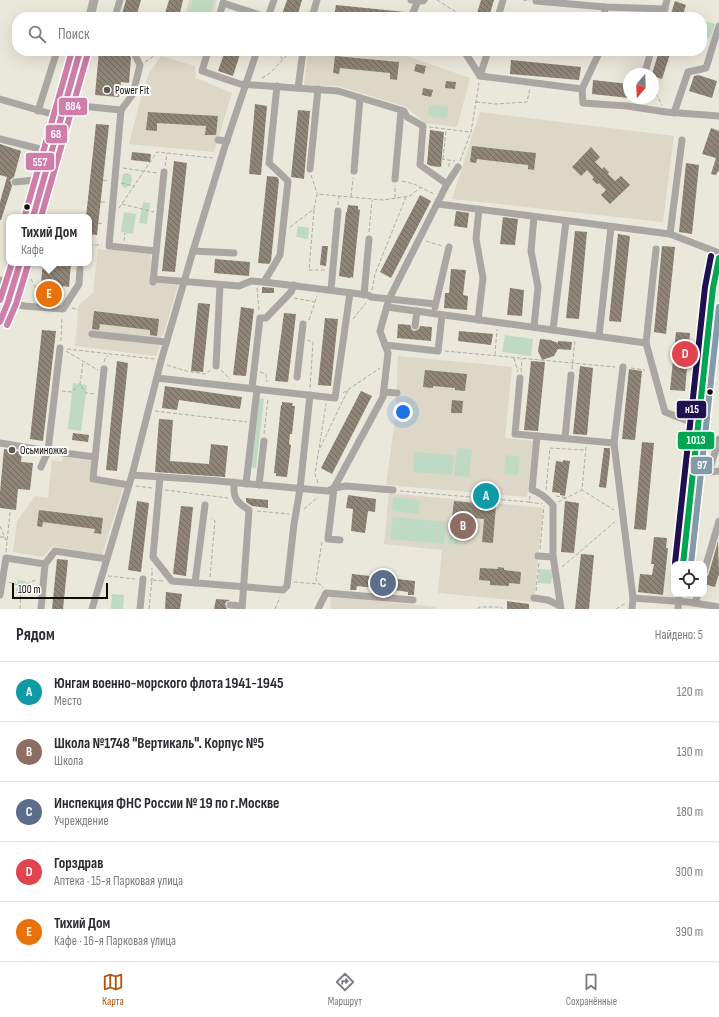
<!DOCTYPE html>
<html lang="ru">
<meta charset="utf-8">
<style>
:root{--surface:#fff;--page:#f2f2f3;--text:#2b2b33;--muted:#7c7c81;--line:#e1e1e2;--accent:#b45309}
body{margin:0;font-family:"Sofia Sans Condensed",sans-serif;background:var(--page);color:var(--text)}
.controls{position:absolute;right:12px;bottom:12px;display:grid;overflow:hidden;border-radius:8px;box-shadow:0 4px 16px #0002}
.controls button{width:36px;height:36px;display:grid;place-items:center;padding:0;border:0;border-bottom:1px solid var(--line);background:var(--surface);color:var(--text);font:20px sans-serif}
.compass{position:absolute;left:623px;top:68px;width:36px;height:36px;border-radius:50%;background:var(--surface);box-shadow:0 4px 16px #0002;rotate:199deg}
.scale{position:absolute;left:12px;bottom:10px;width:96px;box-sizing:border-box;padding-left:4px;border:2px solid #0f0d06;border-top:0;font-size:11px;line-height:14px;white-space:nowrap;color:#0f0d06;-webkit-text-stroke:3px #fff;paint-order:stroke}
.you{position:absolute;left:403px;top:412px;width:14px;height:14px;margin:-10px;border:3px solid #fff;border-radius:50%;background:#1a73e8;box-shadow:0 0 0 6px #1a73e833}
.badge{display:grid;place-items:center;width:26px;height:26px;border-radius:50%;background:var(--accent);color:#fff;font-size:13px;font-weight:700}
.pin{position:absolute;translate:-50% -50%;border:2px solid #fff;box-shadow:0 1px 4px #0006}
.popup{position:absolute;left:6px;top:214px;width:86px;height:52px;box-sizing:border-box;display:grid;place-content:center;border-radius:8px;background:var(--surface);filter:drop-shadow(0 1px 3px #0005);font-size:13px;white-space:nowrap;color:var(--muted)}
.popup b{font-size:15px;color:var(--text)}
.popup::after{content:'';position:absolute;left:50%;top:100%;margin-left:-8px;border:8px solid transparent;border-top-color:var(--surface)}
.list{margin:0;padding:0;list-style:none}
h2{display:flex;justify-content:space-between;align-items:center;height:52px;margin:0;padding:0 16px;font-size:17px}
h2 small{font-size:13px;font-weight:400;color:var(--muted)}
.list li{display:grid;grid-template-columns:26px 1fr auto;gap:12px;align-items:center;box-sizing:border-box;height:60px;padding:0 16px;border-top:1px solid var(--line)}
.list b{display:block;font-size:15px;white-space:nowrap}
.list p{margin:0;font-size:13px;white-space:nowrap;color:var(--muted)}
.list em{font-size:13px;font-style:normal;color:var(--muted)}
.icon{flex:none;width:22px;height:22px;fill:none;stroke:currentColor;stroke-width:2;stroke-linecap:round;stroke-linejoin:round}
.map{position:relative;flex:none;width:719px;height:609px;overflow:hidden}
.search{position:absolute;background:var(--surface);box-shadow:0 4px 16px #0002;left:12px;right:12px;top:12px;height:44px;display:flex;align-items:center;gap:10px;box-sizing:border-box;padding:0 14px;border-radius:16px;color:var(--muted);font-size:15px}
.sheet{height:352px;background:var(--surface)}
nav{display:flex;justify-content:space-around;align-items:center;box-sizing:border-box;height:56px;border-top:1px solid var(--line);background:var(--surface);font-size:11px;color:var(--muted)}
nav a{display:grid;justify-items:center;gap:2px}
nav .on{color:var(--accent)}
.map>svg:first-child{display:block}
.education{fill:#dcd7c6}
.green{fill:#bfdac3}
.building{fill:url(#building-back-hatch)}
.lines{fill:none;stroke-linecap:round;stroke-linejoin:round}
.path{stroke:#aeaca5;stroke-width:1;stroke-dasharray:4 2;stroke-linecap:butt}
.minor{stroke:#aaa7a3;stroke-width:7}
.major{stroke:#ada8a2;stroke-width:9}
.bus-1-casing{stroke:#fff;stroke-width:9}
.bus-2-casing{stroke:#fff;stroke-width:9}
.bus-3-casing{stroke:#fff;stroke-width:9}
.bus-4-casing{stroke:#fff;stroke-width:9}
.bus-5-casing{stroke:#fff;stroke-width:9}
.bus-6-casing{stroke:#fff;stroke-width:9}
.bus-1{stroke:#00a651;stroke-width:6}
.bus-2{stroke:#839aa8;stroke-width:6}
.bus-3{stroke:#1f1051;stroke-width:6}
.bus-4{stroke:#cf7ea9;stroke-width:6}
.bus-5{stroke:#cf7ea9;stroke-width:6}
.bus-6{stroke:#cf7ea9;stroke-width:6}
.poi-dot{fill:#5c5a50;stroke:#fff;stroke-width:1.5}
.bus-dot{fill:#0f0d06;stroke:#fff;stroke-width:1.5}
.labels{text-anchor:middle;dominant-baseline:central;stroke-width:4;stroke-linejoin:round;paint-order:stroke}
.poi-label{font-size:11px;fill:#0f0d06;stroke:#fff;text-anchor:start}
.line-badge{stroke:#fff;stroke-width:1.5}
.badge-label{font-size:11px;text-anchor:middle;font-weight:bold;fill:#fff}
</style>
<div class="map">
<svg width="719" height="609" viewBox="0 0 719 609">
<defs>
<pattern id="building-back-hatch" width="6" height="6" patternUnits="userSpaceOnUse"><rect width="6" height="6" fill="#8f8476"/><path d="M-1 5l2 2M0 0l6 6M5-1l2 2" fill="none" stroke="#736a5f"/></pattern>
</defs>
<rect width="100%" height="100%" fill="#eae8da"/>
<!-- education -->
<g class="education">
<path d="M189,0H217L212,17H184Z"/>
<path d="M308,51H393L470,78L457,127L424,123L407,107L338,86L304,85Z"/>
<path d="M161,56L195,66L196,78L232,93L214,152L129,144L140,101L149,73Z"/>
<path d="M480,112L674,136L663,222L452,199Z"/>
<path d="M98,249L151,254L150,282L178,285L163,336H161L158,344L160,345L156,356L75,346L79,305L93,293Z"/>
<path d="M398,356L512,367L505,438L533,441L527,497L386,485L396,413Z"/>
<path d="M63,457L92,461L90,482L123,488L102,555L52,546L43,557L13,552L17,521L35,496L48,498L52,460L62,462Z"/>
<path d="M389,493L543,508L534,602L438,593L442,550L384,544Z"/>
<path d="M331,596L436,607L435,609H330Z"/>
</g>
<!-- green -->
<g class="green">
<path d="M193,0H214L209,17H187Z"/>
<path d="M702,20L715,24L710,38L702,36Z"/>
<path d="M429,105L448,107L447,118L428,116Z"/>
<path d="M127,173L131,175L132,180L130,185L126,188L123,187L121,184L123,174Z"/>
<path d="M143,202L150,203L147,224L139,223Z"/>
<path d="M124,212L136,214L133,234L121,232Z"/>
<path d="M298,226L309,228L308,239L296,237Z"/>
<path d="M505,335L533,339L531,356L502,352Z"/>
<path d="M73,383L87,385L81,431L68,429Z"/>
<path d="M258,398L264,399L256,468L249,467Z"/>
<path d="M457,448L472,449L469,477L454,476Z"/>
<path d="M414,452L454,455L452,475L413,472Z"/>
<path d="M506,455L520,457L518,475L504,474Z"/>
<path d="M393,497L420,500L418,514L392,511Z"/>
<path d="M393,517L446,522L444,544L390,539Z"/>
<path d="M451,524L461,525L458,545L448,544Z"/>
<path d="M539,569L553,570L551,584L538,583Z"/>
<path d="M18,580L26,581L25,593H16Z"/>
<path d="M112,594L124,595L123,609H111Z"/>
</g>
<!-- building -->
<g class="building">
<path d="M126,0H141L136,17H121Z"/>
<path d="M169,0H183L179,17H164Z"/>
<path d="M287,0H302L297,17H281Z"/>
<path d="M481,0H494L489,17H476Z"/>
<path d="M675,1L686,5L682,17H670Z"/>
<path d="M336,5L405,12V17H334Z"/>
<path d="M99,51H120V55L130,56L131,58L129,83L121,82L119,97L95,95Z"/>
<path d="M225,51H241L233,76L218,71Z"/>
<path d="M659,51H671L662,79L653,76V74H652Z"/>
<path d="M335,56L399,62L397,80L390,79V73L340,68L339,74L333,73Z"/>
<path d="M511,60L581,67L579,80L510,74Z"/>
<path d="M416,64L426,66L424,74L414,71Z"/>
<path d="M698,75L717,81L712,98L689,91L694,76Z"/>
<path d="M593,80L629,84V98L592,94Z"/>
<path d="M446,81L456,82L455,89L445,88Z"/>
<path d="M423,88L433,90L431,97L422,95Z"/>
<path d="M255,104L267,106L261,175L249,174Z"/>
<path d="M298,110L310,111L304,179L291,177Z"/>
<path d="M148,112L218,116L216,135H205L206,126L157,123V131L146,130Z"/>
<path d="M96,124L109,125L97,235L89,234V217H86Z"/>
<path d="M711,128L719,131V172L718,171L716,175L711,174L716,158L702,154Z"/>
<path d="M430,130L444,132L441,167L431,166L427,164Z"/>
<path d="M0,144L21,151L14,177L10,180L12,186L1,220H0V202L7,177L0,175Z"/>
<path d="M472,146L536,153L534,170L528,169V165L477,159L476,163L470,162Z"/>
<path d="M591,147L600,157L595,162L602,169L604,167L609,172L608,174L615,181L621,176L630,185L610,204L601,195L606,190L599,183L597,184L592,179L594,178L587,170L581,176L572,167Z"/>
<path d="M132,152L151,154L150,162L131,160Z"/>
<path d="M174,161L187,163L175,272L162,271Z"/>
<path d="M686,163L699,165L692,234L679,232Z"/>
<path d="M267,176L277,177L279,180L271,261L269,264L258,263Z"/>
<path d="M420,195L431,201L391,278L380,272Z"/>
<path d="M348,205L358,206V209L360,210L353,278L351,277L350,278L339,276L346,212H347Z"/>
<path d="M456,211L469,213L467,228L454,226Z"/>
<path d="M503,217L518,219L515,245L500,244Z"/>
<path d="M575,231L587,232L579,319L566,318Z"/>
<path d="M618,234L630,236L621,322L609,321Z"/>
<path d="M322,246H328L326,266L320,265Z"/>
<path d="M662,246L675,247L666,334L654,332Z"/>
<path d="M215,259L250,262L249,276L214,273Z"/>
<path d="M43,263H71L69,287L63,286L61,298L47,297L48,292L40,291Z"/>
<path d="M451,269L466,270L463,295L468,296L467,310L444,308L445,293H449Z"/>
<path d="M262,287L274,288V293H262Z"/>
<path d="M510,288L524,290L522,316L507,315Z"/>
<path d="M198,303L210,304L203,372L191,371Z"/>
<path d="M241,307L254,309L246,376L233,375Z"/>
<path d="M94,311L159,319L157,336L150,335V330L100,324L99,330L92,329Z"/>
<path d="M284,313L296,314L288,382L275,381Z"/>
<path d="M325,318L338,319L331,386L318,385Z"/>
<path d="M398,324L410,325L412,330L415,331L419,329L420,326L432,327L431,341L397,338Z"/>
<path d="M42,330L56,331L43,441L30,439Z"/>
<path d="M459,331L493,334L491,345L458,341Z"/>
<path d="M676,332L690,333L685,391L670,390Z"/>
<path d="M540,339L550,340L558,343V341L572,342L571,350L558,349L554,356L542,360L538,351Z"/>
<path d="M117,361L128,363L117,471L106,470Z"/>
<path d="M531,361L545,362L538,431L524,430Z"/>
<path d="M580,366L593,368L587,435L573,434Z"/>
<path d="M629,369L642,371L635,440L622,439Z"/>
<path d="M425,370L467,374L465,391L455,390V388L433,386V388L423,387Z"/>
<path d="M165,386L242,397L240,409L179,400L177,410L162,408Z"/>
<path d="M361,391L372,396L332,474L321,468Z"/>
<path d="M452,400L463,401L462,413H451Z"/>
<path d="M282,402L293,403L292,406H295L292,434H290L289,444L291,445L287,477L276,476V473H274L281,405H282Z"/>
<path d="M159,419L173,420L170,461L209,464L211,444L228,446L225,477L155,472Z"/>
<path d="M73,433L89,435L88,442L72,440Z"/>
<path d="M642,442L654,443L646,530L634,529Z"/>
<path d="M604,448H610V455L606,488L599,487Z"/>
<path d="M4,449L22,452L21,462L33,463L30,490L18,489L16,510L0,508V492Z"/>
<path d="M563,460L570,461L565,496L560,495V493L552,492L556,461L563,462Z"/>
<path d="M348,495L376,499L375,512L368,511L365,533L351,531L353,509L346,508Z"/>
<path d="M246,498L268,500V508L252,506L246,502Z"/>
<path d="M137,501L149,503L141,572L128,570Z"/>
<path d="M454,501L496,505L493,543L482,542L484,519L463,517V519L452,518Z"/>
<path d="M565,501L579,503L574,553L561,552Z"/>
<path d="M181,506L193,507L186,576L173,574Z"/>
<path d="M39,510L103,518L101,534L94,533L95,529L43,522L42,527L37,526Z"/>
<path d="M654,537L667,538L666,548H668L663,595L638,592L640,574L652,575L654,564H651Z"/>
<path d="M718,541L719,574L715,587L704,584L709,573Z"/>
<path d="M581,554L594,555L589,609H575Z"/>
<path d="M57,559L68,560L63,609H52Z"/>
<path d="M498,567L504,568V570L521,572L520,584L509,583V586L490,585V581L479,580L480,568L498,569Z"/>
<path d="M352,574L415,581L414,595H408V592L388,589L385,593L378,592L375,588L357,586L356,590H350Z"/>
<path d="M166,592L182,594L180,609H165Z"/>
<path d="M216,599L230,600L226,602L225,604L227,609H214Z"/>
<path d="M507,601L529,604V609H507Z"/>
</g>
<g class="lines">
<!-- path -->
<g class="path">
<path d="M437,0L464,17"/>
<path d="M523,0L530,1"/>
<path d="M278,51L282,59"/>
<path d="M143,55L144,51"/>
<path d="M145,62L161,51"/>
<path d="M262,78L270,73L291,51"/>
<path d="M653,88L662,105"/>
<path d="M476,102L496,104L527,102L530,88"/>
<path d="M429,127L470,132"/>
<path d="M441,159L455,161"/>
<path d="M443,159L446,130"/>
<path d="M460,161L471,132L479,83"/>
<path d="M165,166L167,153"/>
<path d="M449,167V161"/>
<path d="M123,168L157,173"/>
<path d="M311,175L317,193"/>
<path d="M103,180L108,181"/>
<path d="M402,181L414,184L434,194"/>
<path d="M121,183L134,186"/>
<path d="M351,197L353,178"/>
<path d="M395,198V185"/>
<path d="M101,202H106"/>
<path d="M122,204L154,212"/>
<path d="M338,205L339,196"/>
<path d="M119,208L157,152L213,158"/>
<path d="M314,210L309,270H325"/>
<path d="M98,223L104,224"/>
<path d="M290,227L314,209L317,194L383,200L410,196L421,187"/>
<path d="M369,232L372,200"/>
<path d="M124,241L125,233"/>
<path d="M426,241L442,246"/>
<path d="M89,245H102"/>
<path d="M31,279L37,291V299"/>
<path d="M257,288L259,310"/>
<path d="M372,290L375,274L406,197"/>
<path d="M38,292L43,301"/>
<path d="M294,298L315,302"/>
<path d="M72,308L79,310"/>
<path d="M353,319L366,303"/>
<path d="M309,320L317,296"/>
<path d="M307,340L313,342L310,388"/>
<path d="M61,341L62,317"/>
<path d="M67,349L155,359"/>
<path d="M66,351L98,370"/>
<path d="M445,351L615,367"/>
<path d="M495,355L497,329"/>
<path d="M514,358L518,372"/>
<path d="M104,362L105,359L108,355"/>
<path d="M83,363L80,384L86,393L95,394"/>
<path d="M167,365L186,371L205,374L211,370"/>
<path d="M631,368L645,370"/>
<path d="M572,369L575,340"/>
<path d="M221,370L230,379"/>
<path d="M260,372L266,374L267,382"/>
<path d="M521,372L522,359"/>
<path d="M62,391L72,392L79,385"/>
<path d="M343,393L380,368"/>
<path d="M155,411L247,422"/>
<path d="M264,434L268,398"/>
<path d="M586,447L582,490L614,510"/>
<path d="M320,448L348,390"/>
<path d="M318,483L315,474L326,404"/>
<path d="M136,486L152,488"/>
<path d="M165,490L228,498"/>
<path d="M546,490L550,448L584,450"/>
<path d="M400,491L529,502L530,496"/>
<path d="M556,496L567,498"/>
<path d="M480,502V492"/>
<path d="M529,502L542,504"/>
<path d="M558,502L582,490"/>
<path d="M304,509L318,497"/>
<path d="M257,511L289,514"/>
<path d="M0,526L7,542"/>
<path d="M0,537H5"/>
<path d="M322,542L316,580L323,588"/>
<path d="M540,549L544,506"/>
<path d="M6,552L10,512"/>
<path d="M562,567L617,520"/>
<path d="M108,576L135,579"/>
<path d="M210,577L215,521L211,518"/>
<path d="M150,580H152V568"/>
<path d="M9,582L21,586"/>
<path d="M294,582L319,584"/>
<path d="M21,587L37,579"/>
<path d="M536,591L539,562"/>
<path d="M20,609L21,587"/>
<path d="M149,609L152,580L163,581"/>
<path d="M275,609L280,597"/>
<path d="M478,609L479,607H501L502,609"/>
<path d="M616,609L626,603"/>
</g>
<!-- minor -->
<g class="minor">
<path d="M411,0L423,1L424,0"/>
<path d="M536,1L605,7L665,9"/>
<path d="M115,17L120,0"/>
<path d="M219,17L223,3L266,17"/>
<path d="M268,17L274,0"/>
<path d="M312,17L317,0"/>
<path d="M411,17L418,1"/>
<path d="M498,17L503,0"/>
<path d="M604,17L605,7"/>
<path d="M662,17L667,0"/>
<path d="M208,51L202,71L240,84L338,91L404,111L407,117L423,126L420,165L447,184"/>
<path d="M464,51L480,76L582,89L583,103L627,106L666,112L719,116"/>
<path d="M645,72L651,51"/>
<path d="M480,76L488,51"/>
<path d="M298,88L303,51"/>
<path d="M582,89L600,51"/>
<path d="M0,99L62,117"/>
<path d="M66,103L81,106L121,110L109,246L156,251"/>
<path d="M121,110L133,94L140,65L133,51"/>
<path d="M38,111L57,51"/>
<path d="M674,113L688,72L706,68L719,26"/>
<path d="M0,139L52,152"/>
<path d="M218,140L227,141"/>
<path d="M310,169L318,89"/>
<path d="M354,171L360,98"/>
<path d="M395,179L401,111"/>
<path d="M15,182L44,179"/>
<path d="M438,204L670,234L719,253"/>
<path d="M670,234L682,140"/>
<path d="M193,251L234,253"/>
<path d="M154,279L239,286L251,281L264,282L368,295L371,297L435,304"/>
<path d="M0,280L14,284"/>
<path d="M153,282L164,172"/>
<path d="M264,282L280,255L288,181L269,163L277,86"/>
<path d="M331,290L338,211"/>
<path d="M364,295L369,239"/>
<path d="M8,302L24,306L63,309L79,284L80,269"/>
<path d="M387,307L646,343L665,412L698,425"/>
<path d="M435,307L449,247"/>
<path d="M478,320L483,278L476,239L479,209"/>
<path d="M415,326L417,311"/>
<path d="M534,327L538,287L531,251L534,217"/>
<path d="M553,330L566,221"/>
<path d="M92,334L166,342"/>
<path d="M599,336L611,227"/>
<path d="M646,343L656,249"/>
<path d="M385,345L438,351L442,315"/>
<path d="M706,349L719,346"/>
<path d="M216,366L220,285"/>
<path d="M623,367L614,443L633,598L632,609"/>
<path d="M104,369L93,479L129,485"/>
<path d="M297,377L303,324"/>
<path d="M157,378L335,398L350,293"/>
<path d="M520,378L515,434L614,443"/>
<path d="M252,388L260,318H266L291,292L294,285"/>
<path d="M384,392L397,393"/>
<path d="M537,436L532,490C541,493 546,497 553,505V556L561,609"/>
<path d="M565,438L571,375"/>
<path d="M0,443L48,451L60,348"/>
<path d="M41,467L48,451L95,457"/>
<path d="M709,472L719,439"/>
<path d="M693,474L719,471"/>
<path d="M132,475L207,480L328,491L334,488L383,397L388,353L380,331L389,299L447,184L458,167"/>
<path d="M160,477L153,557L172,581L283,590L287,586L294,524L300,489L310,395"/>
<path d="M234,482C233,498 236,502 249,510L242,609"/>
<path d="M246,484L257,389"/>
<path d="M259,485L264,441"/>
<path d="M340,540L328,539L334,488L346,486L393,490"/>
<path d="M538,556L553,557"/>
<path d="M45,564L55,551L107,559"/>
<path d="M683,564L713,288L719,258"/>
<path d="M704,572L719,521"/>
<path d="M195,583L205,505"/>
<path d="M0,595L6,558L45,564L41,609"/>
<path d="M534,598L548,600L560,606"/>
<path d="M633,598L688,602L719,607"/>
<path d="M695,603L698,594"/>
<path d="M230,605L242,606"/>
<path d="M92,609L132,475L161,361L193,251L225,146L257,51"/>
<path d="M140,609L143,579"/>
<path d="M318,609L326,593L413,600"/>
<path d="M678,609L679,594"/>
</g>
<!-- major -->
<g class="major">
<path d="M90,17L94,0"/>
<path d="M33,217L80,51"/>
<path d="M0,322L8,302L20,263"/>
</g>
<defs>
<path id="bus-1" d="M683,564L713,288L719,258"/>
<path id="bus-2" d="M691,564L719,307"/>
<path id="bus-3" d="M675,563L705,287L711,256"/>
<g id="bus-4">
<path d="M33,217L80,51"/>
<path d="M0,322L8,302L20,263"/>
</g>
<g id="bus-5">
<path d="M41,217L88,53"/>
<path d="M7,325L16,304L28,265"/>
</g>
<g id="bus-6">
<path d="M25,215L72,51"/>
<path d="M0,300L12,263"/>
</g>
</defs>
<!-- bus-1 casing -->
<use href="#bus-1" class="bus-1-casing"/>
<!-- bus-2 casing -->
<use href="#bus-2" class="bus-2-casing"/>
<!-- bus-3 casing -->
<use href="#bus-3" class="bus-3-casing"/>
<!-- bus-4 casing -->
<use href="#bus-4" class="bus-4-casing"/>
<!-- bus-5 casing -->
<use href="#bus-5" class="bus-5-casing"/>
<!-- bus-6 casing -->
<use href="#bus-6" class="bus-6-casing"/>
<!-- bus-1 -->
<use href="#bus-1" class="bus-1"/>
<!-- bus-2 -->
<use href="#bus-2" class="bus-2"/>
<!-- bus-3 -->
<use href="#bus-3" class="bus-3"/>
<!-- bus-4 -->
<use href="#bus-4" class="bus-4"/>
<!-- bus-5 -->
<use href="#bus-5" class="bus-5"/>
<!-- bus-6 -->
<use href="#bus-6" class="bus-6"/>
</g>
<!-- markers -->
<g class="poi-dot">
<circle cx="107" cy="90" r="4"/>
<circle cx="12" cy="450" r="4"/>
</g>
<g class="bus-dot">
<circle cx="27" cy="207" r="3.5"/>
<circle cx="710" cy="392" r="3.5"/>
</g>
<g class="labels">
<!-- poi labels -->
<g class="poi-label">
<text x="115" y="90">Power Fit</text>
<text x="20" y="450">Осьминожка</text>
</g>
</g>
<g class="line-badge">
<rect x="58" y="97" width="30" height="19" rx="4" fill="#cf7ea9"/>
<rect x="45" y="124" width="23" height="20" rx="4" fill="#cf7ea9"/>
<rect x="25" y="152" width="30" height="19" rx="4" fill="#cf7ea9"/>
<rect x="676" y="400" width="31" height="19" rx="4" fill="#1f1051"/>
<rect x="677" y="431" width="38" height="19" rx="4" fill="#00a651"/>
<rect x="690" y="456" width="23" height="19" rx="4" fill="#839aa8"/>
</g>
<g class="badge-label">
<text x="73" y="110">884</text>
<text x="56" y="138">68</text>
<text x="40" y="166">557</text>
<text x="692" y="413">н15</text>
<text x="696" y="444">1013</text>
<text x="702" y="469">97</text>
</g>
</svg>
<div class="controls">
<button><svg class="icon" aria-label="locate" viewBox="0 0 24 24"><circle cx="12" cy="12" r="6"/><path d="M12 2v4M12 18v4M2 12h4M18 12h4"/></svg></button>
</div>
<svg class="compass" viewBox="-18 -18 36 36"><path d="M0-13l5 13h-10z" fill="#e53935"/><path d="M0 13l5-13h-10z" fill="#7c7c81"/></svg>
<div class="scale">100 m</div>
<div class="you"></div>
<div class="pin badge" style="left:486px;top:496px;background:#0f9aa8">A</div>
<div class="pin badge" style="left:463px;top:526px;background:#8d6e63">B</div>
<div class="pin badge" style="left:383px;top:583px;background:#5c6f8a">C</div>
<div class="pin badge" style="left:685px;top:354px;background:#e0444e">D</div>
<div class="pin badge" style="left:49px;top:294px;background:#e8710a">E</div>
<div class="popup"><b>Тихий Дом</b>Кафе</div>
<div class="search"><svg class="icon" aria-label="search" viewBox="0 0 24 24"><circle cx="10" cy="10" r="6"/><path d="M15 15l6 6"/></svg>Поиск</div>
</div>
<section class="sheet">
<h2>Рядом<small>Найдено: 5</small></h2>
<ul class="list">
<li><span class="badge" style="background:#0f9aa8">A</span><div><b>Юнгам военно-морского флота 1941-1945</b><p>Место</p></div><em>120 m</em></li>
<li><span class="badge" style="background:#8d6e63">B</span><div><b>Школа №1748 &quot;Вертикаль&quot;. Корпус №5</b><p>Школа</p></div><em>130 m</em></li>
<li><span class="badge" style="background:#5c6f8a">C</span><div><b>Инспекция ФНС России № 19 по г.Москве</b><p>Учреждение</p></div><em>180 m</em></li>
<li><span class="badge" style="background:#e0444e">D</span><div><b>Горздрав</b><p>Аптека · 15-я Парковая улица</p></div><em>300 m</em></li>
<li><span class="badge" style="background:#e8710a">E</span><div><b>Тихий Дом</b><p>Кафе · 16-я Парковая улица</p></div><em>390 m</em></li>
</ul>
</section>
<nav>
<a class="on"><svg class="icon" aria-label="map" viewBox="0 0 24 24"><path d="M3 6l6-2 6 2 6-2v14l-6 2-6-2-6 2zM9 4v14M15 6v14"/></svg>Карта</a>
<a><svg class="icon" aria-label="directions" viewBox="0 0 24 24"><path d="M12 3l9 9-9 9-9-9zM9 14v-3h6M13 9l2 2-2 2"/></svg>Маршрут</a>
<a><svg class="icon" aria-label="saved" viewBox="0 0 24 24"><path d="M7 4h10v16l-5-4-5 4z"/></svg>Сохранённые</a>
</nav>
